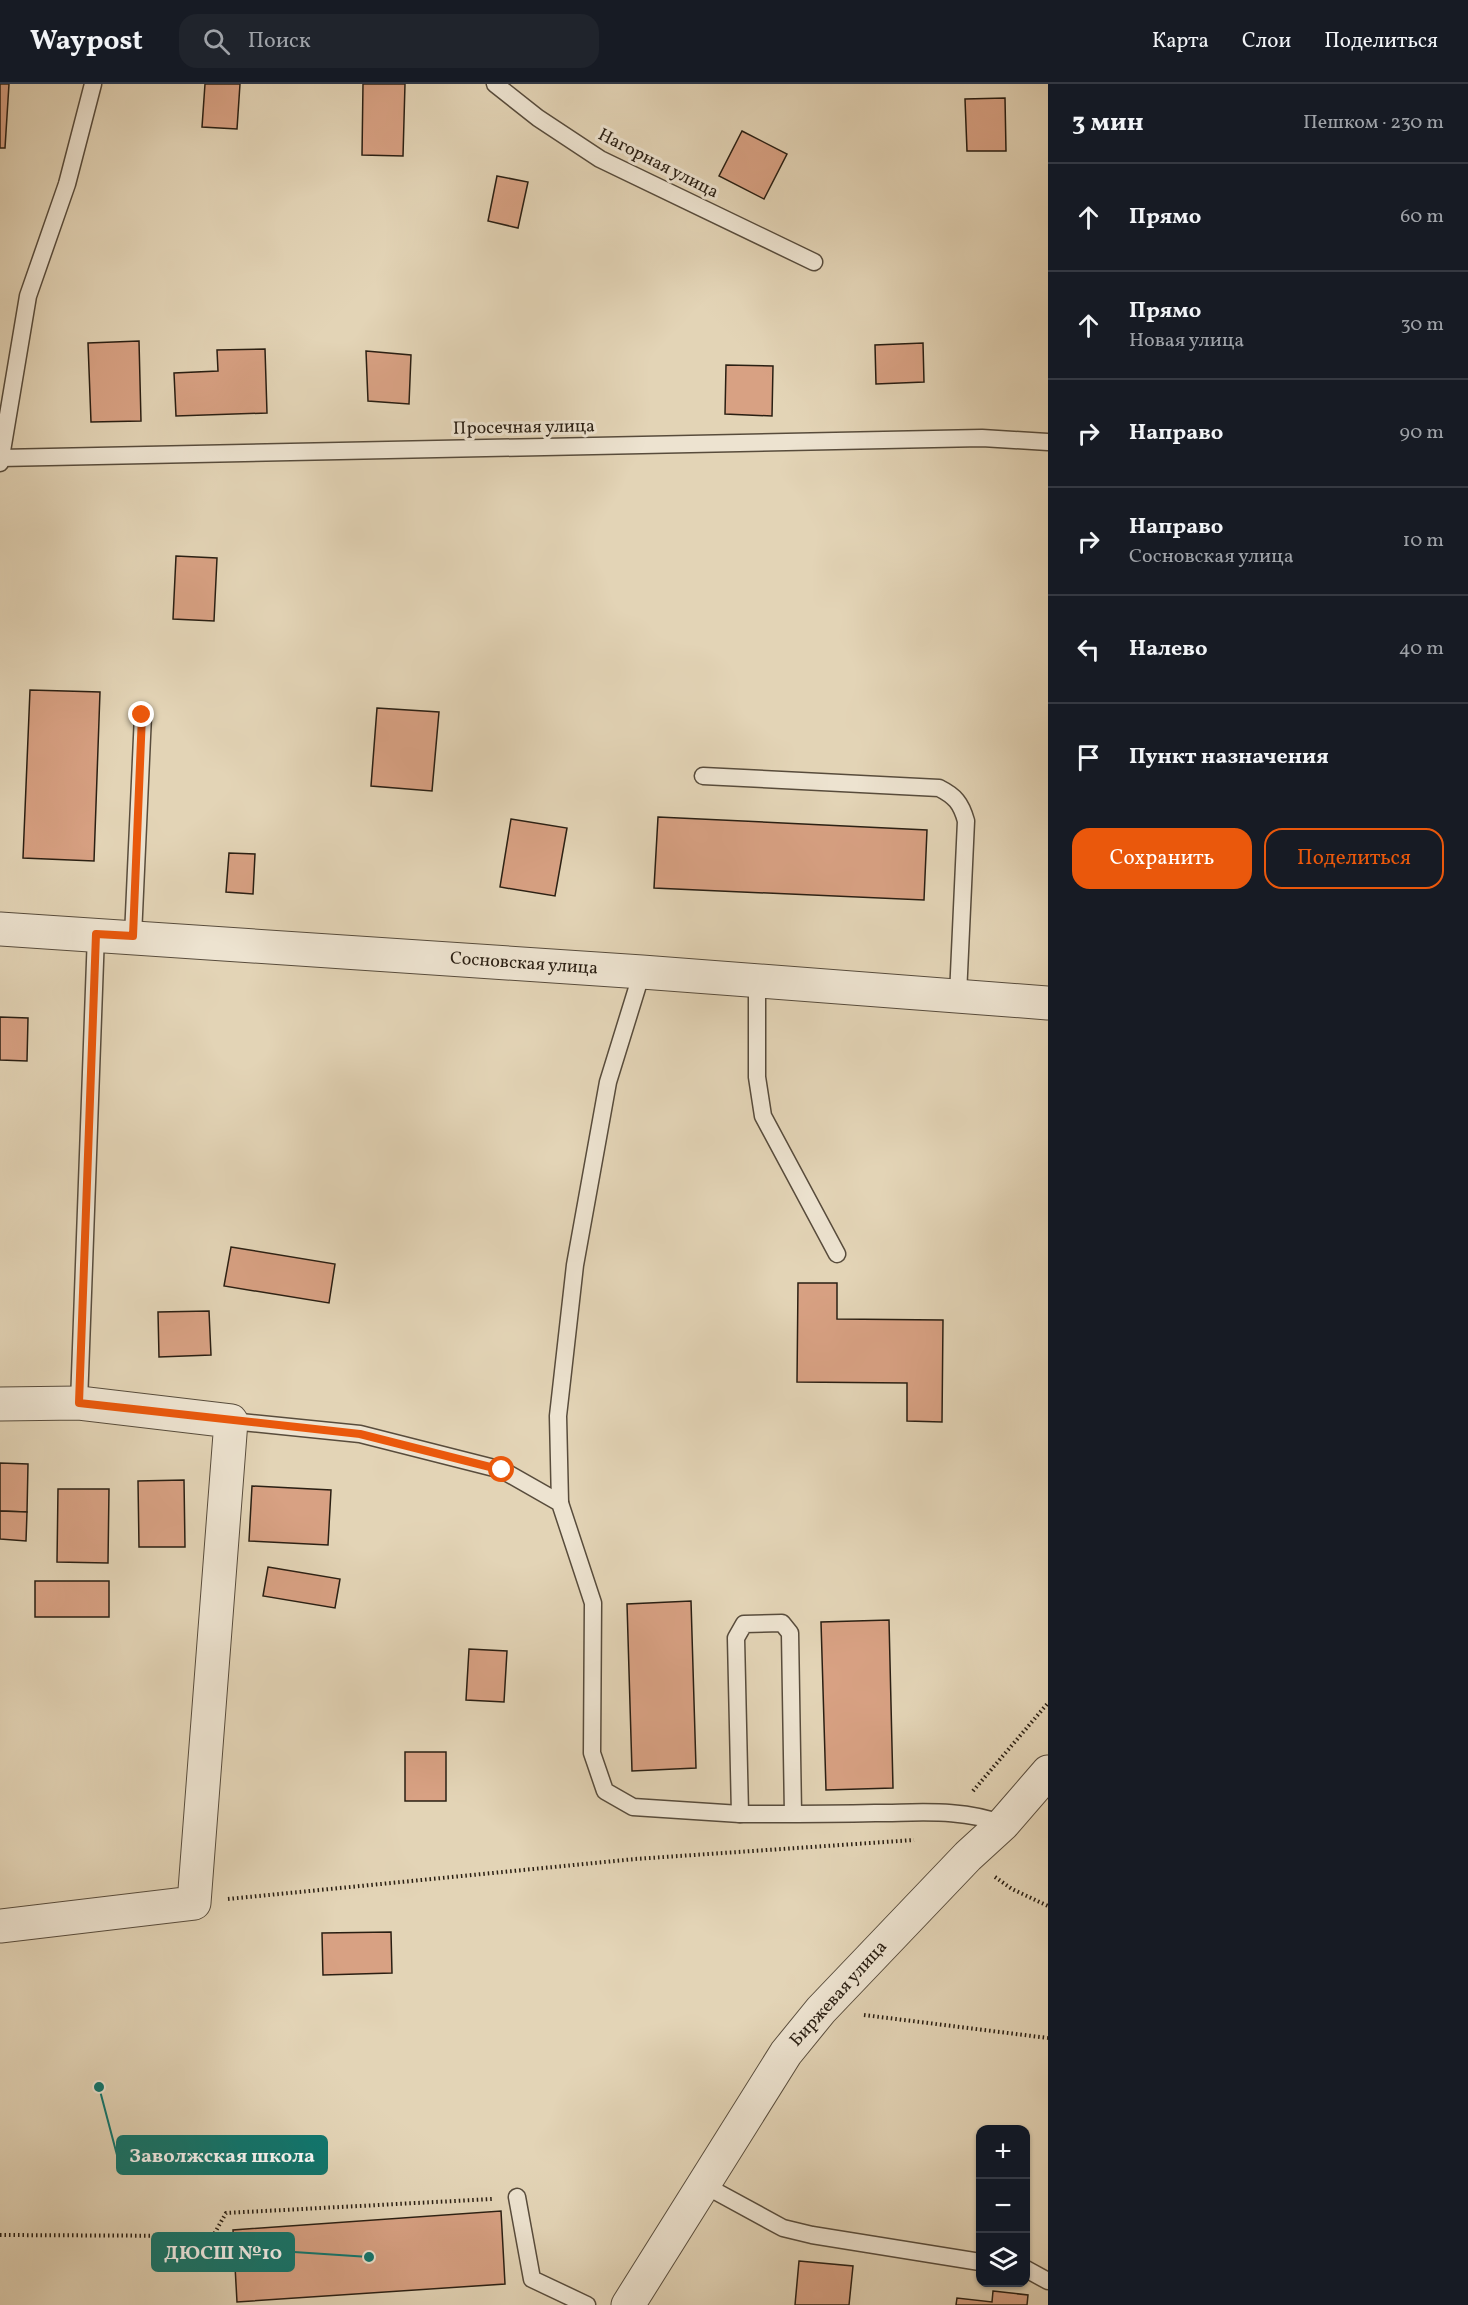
<!DOCTYPE html>
<html lang="ru">
<meta charset="utf-8">
<style>
:root{--surface:#171b24;--page:#20242c;--text:#f1f3f6;--muted:#9ea1a6;--line:#363941;--accent:#ea580c}
body{margin:0;font-family:Vollkorn,serif;background:var(--page);color:var(--text)}
.controls{position:absolute;right:18px;bottom:18px;display:grid;overflow:hidden;border-radius:12px;box-shadow:0 2px 4px #0004}
.controls button{width:54px;height:54px;display:grid;place-items:center;padding:0;border:0;border-bottom:2px solid var(--line);background:var(--surface);color:var(--text);font:30px sans-serif}
.stop{position:absolute;width:18px;height:18px;margin:-14px;border:4px solid #ea580c;border-radius:50%;background:#fff}
.stop.end{background:#ea580c;border-color:#fff;box-shadow:0 2px 6px #0008}
.list{margin:0;padding:0;list-style:none}
h2{display:flex;justify-content:space-between;align-items:center;height:78px;margin:0;padding:0 24px;font-size:26px}
h2 small{font-size:20px;font-weight:400;color:var(--muted)}
.list li{display:grid;grid-template-columns:39px 1fr auto;gap:18px;align-items:center;box-sizing:border-box;height:108px;padding:0 24px;border-top:2px solid var(--line)}
.list b{display:block;font-size:22px;white-space:nowrap}
.list p{margin:0;font-size:20px;white-space:nowrap;color:var(--muted)}
.list em{font-size:20px;font-style:normal;color:var(--muted)}
.actions{display:flex;gap:12px;padding:18px 24px}
.actions a{flex:1;padding:14px 0;border:2px solid var(--accent);border-radius:18px;text-align:center;font-size:21px;color:var(--accent)}
.actions .main{background:var(--accent);color:#fff}
.icon{flex:none;width:33px;height:33px;fill:none;stroke:currentColor;stroke-width:2;stroke-linecap:round;stroke-linejoin:round}
.map{position:relative;flex:none;width:1048px;height:2221px;overflow:hidden}
header{display:flex;align-items:center;gap:36px;box-sizing:border-box;height:84px;padding:0 30px;background:var(--surface);border-bottom:2px solid var(--line)}
header strong{font-size:28px}
nav{display:flex;gap:33px;margin-inline-start:auto;font-size:21px}
.search{width:420px;height:54px;background:var(--page);display:flex;align-items:center;gap:15px;box-sizing:border-box;padding:0 21px;border-radius:18px;color:var(--muted);font-size:22px}
main{display:flex}
aside{flex:1;background:var(--surface)}
.map>svg:first-child{display:block}
.building{fill:#d8a183;stroke:#2a1f13;stroke-width:1.5}
.lines{fill:none;stroke-linecap:round;stroke-linejoin:round}
.lane-casing{stroke:#584c3c;stroke-width:19}
.street-casing{stroke:#584c3c;stroke-width:35}
.path{stroke:#2a1f13;stroke-width:4;stroke-dasharray:1.5 3;stroke-linecap:butt}
.lane{stroke:#ede3d0;stroke-width:16}
.street{stroke:#ede3d0;stroke-width:33}
.route{stroke:#ea580c;stroke-width:8}
.labels{text-anchor:middle;dominant-baseline:central;stroke-width:6;stroke-linejoin:round;paint-order:stroke}
.street-label{font-size:18px;fill:#2a1f13;stroke:#ede3d0}
.leader{fill:none;stroke:#0f766e;stroke-width:2}
.callout-dot{fill:#0f766e;stroke:#ede3d0;stroke-width:2}
.callout{fill:#0f766e;stroke:#0f766e;stroke-width:2}
.callout-label{font-size:20px;text-anchor:middle;font-weight:bold;fill:#fff}
</style>
<header>
<strong>Waypost</strong>
<div class="search"><svg class="icon" aria-label="search" viewBox="0 0 24 24"><circle cx="10" cy="10" r="6"/><path d="M15 15l6 6"/></svg>Поиск</div>
<nav><a>Карта</a><a>Слои</a><a>Поделиться</a></nav>
</header>
<main>
<div class="map">
<svg width="1048" height="2221" viewBox="0 0 1048 2221">
<rect width="100%" height="100%" fill="#e3d4b6"/>
<filter id="stains"><feTurbulence type="fractalNoise" baseFrequency=".00333" numOctaves="4"/><feColorMatrix values="0 0 0 0 .2 0 0 0 0 .09 0 0 0 0 .02 0 0 0 .5 -.17"/></filter>
<radialGradient id="worn" r=".72"><stop offset=".6" stop-color="#630" stop-opacity="0"/><stop offset="1" stop-color="#630" stop-opacity=".3"/></radialGradient>
<!-- building -->
<g class="building">
<path d="M0,0H9L5,64H0Z"/>
<path d="M205,0H240L237,45L202,43Z"/>
<path d="M363,0H405L403,72L362,71Z"/>
<path d="M1005,14L1006,67H967L965,15Z"/>
<path d="M742,47L787,70L764,115L719,92Z"/>
<path d="M497,92L528,98L518,144L488,137Z"/>
<path d="M139,257L141,337L91,338L88,259Z"/>
<path d="M923,259L924,298L876,300L875,261Z"/>
<path d="M265,265L267,329L176,332L174,289L218,287L217,266Z"/>
<path d="M366,267L411,271L409,320L368,317Z"/>
<path d="M726,281L773,282L772,332L725,330Z"/>
<path d="M176,472L217,474L214,537L173,535Z"/>
<path d="M30,606L100,608L94,777L23,774Z"/>
<path d="M377,624L439,628L432,707L371,702Z"/>
<path d="M658,733L927,746L924,816L654,804Z"/>
<path d="M511,735L567,744L555,812L500,803Z"/>
<path d="M229,769L255,770L253,810L226,808Z"/>
<path d="M0,933L28,934L27,977L0,976Z"/>
<path d="M231,1163L335,1180L329,1219L224,1202Z"/>
<path d="M798,1199H837V1235L943,1236L942,1338L907,1337V1299L797,1298Z"/>
<path d="M209,1227L211,1271L159,1273L158,1228Z"/>
<path d="M0,1379L28,1380L27,1428L0,1427Z"/>
<path d="M184,1396L185,1463H139L138,1397Z"/>
<path d="M252,1402L331,1406L328,1461L249,1457Z"/>
<path d="M58,1405H109L108,1479L57,1478Z"/>
<path d="M0,1427L27,1428L26,1457L0,1455Z"/>
<path d="M268,1483L340,1495L335,1524L263,1512Z"/>
<rect x="35" y="1497" width="74" height="36"/>
<path d="M691,1517L696,1684L632,1687L627,1520Z"/>
<path d="M889,1536L893,1704L826,1706L821,1538Z"/>
<path d="M469,1565L507,1567L504,1618L466,1616Z"/>
<rect x="405" y="1668" width="41" height="49"/>
<path d="M391,1848L392,1889L323,1891L322,1849Z"/>
<path d="M501,2127L505,2200L237,2218L233,2146Z"/>
<path d="M799,2177L853,2182L849,2221H795Z"/>
<path d="M993,2207L1028,2211L1027,2221H956L957,2214L992,2218Z"/>
</g>
<g class="lines">
<defs>
<g id="lane">
<path d="M495,0L538,34L600,75L814,178"/>
<path d="M0,374L982,354L1048,358"/>
<path d="M0,379L28,212L67,100L93,0"/>
<path d="M703,692L939,704C955,712 961,719 966,737L958,911"/>
<path d="M133,852L143,631"/>
<path d="M757,896V993L763,1032L837,1170"/>
<path d="M79,1319L96,850"/>
<path d="M231,1337L360,1350L502,1386L560,1419L593,1519L592,1669L605,1707L633,1723L740,1730"/>
<path d="M560,1419L558,1332L575,1181L608,998L642,888"/>
<path d="M793,1730L790,1549L782,1539L744,1540L736,1554L740,1730C785,1730 830,1730 875,1729C918,1729 961,1724 1003,1740"/>
<path d="M704,2101L783,2144L812,2151L980,2178"/>
<path d="M517,2113L532,2195L587,2221"/>
<path d="M1026,2185L1048,2197"/>
</g>
<g id="street">
<path d="M0,845L642,888L1048,919"/>
<path d="M0,1320L79,1319L231,1337L194,1819L0,1842"/>
<path d="M628,2221L786,1969L821,1926L968,1772L1003,1740L1048,1688"/>
</g>
</defs>
<!-- lane casing -->
<use href="#lane" class="lane-casing"/>
<!-- street casing -->
<use href="#street" class="street-casing"/>
<!-- path -->
<g class="path">
<path d="M973,1707L1048,1619"/>
<path d="M995,1793L1012,1805L1048,1822"/>
<path d="M228,1815L635,1775L914,1756"/>
<path d="M864,1931L1048,1954"/>
<path d="M0,2151L213,2152L226,2129L492,2115"/>
</g>
<!-- lane -->
<use href="#lane" class="lane"/>
<!-- street -->
<use href="#street" class="street"/>
</g>
<g class="lines">
<!-- route -->
<path class="route" d="M142,631L133,852L96,850L79,1319L360,1350L502,1386"/>
</g>
<g class="labels">
<!-- street labels -->
<g class="street-label">
<text transform="translate(658 80) rotate(27)">Нагорная улица</text>
<text transform="translate(524 344) rotate(-1)">Просечная улица</text>
<text transform="translate(524 880) rotate(4)">Сосновская улица</text>
<text transform="translate(839 1910) rotate(-48)">Биржевая улица</text>
</g>
</g>
<!-- callouts -->
<path class="leader" d="M99 2003L117 2071M369 2173L294 2168"/>
<g class="callout-dot">
<circle cx="99" cy="2003" r="6"/>
<circle cx="369" cy="2173" r="6"/>
</g>
<g class="callout">
<rect x="117" y="2052" width="210" height="38" rx="6"/>
<rect x="152" y="2149" width="142" height="38" rx="6"/>
</g>
<g class="callout-label">
<text x="222" y="2078">Заволжская школа</text>
<text x="223" y="2175">ДЮСШ №10</text>
</g>
<rect width="100%" height="100%" filter="url(#stains)"/>
<rect width="100%" height="100%" fill="url(#worn)"/>
</svg>
<div class="controls">
<button>+</button>
<button>−</button>
<button><svg class="icon" aria-label="layers" viewBox="0 0 24 24"><path d="M12 4l9 5-9 5-9-5zM3 14l9 5 9-5"/></svg></button>
</div>
<div class="stop" style="left:502px;top:1386px"></div>
<div class="stop end" style="left:142px;top:631px"></div>
</div>
<aside>
<h2>3 мин<small>Пешком · 230 m</small></h2>
<ul class="list">
<li><svg class="icon" aria-label="ahead" viewBox="0 0 24 24"><path d="M12 20V5M6 11l6-6 6 6"/></svg><div><b>Прямо</b></div><em>60 m</em></li>
<li><svg class="icon" aria-label="ahead" viewBox="0 0 24 24"><path d="M12 20V5M6 11l6-6 6 6"/></svg><div><b>Прямо</b><p>Новая улица</p></div><em>30 m</em></li>
<li><svg class="icon" aria-label="right" viewBox="0 0 24 24"><path d="M7 20v-9h11M14 6l5 5-5 5"/></svg><div><b>Направо</b></div><em>90 m</em></li>
<li><svg class="icon" aria-label="right" viewBox="0 0 24 24"><path d="M7 20v-9h11M14 6l5 5-5 5"/></svg><div><b>Направо</b><p>Сосновская улица</p></div><em>10 m</em></li>
<li><svg class="icon" aria-label="left" viewBox="0 0 24 24"><path d="M17 20v-9H6M10 6l-5 5 5 5"/></svg><div><b>Налево</b></div><em>40 m</em></li>
<li><svg class="icon" aria-label="arrive" viewBox="0 0 24 24"><path d="M6 21V4h12l-3 4 3 4H6"/></svg><div><b>Пункт назначения</b></div></li>
</ul>
<div class="actions"><a class="main">Сохранить</a><a>Поделиться</a></div>
</aside>
</main>
